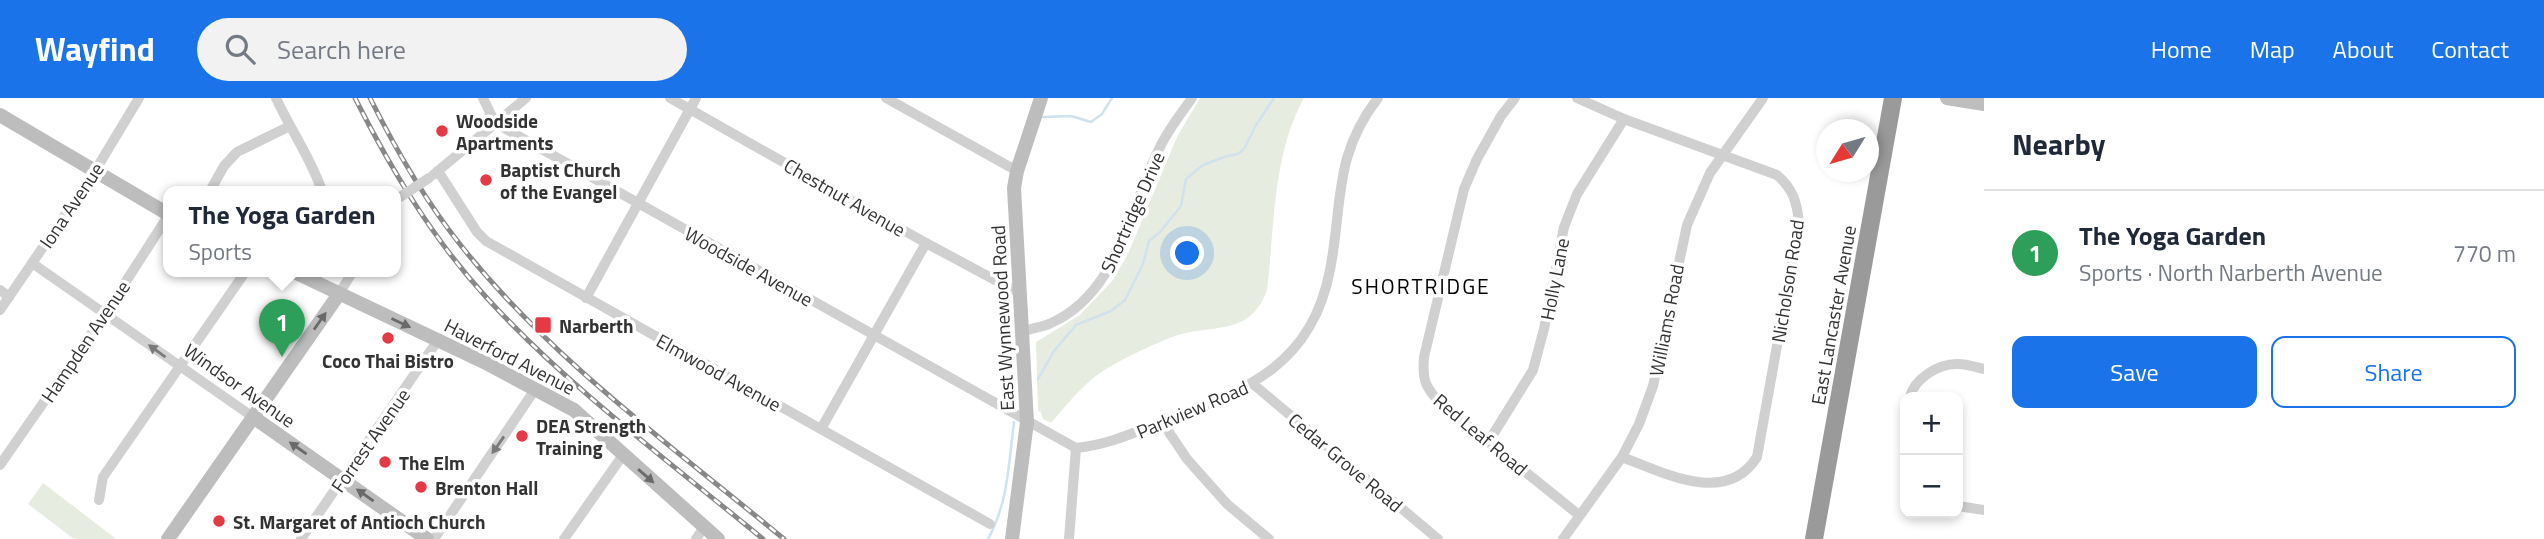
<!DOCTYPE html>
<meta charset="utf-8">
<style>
:root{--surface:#fff;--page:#f2f2f3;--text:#1f2937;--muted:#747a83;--line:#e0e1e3;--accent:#1a73e8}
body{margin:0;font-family:"Titillium Web",sans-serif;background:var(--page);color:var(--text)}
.controls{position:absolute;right:21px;bottom:21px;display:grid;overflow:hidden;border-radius:14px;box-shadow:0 4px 10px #0003}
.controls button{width:63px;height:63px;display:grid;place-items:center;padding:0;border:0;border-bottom:2px solid var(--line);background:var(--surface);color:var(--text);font:35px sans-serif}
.compass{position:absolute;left:1816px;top:21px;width:63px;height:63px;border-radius:50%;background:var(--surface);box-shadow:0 4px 10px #0003;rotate:233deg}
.you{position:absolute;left:1188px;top:156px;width:24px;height:24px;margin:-18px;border:5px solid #fff;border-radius:50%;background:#1a73e8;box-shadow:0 0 0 10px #1a73e833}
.badge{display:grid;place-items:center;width:46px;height:46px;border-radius:50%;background:var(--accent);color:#fff;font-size:23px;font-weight:700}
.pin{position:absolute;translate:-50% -58px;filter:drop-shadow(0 2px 4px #0008)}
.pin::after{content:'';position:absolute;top:37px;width:24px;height:21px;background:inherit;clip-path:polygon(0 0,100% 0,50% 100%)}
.popup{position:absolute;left:163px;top:88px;width:238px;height:91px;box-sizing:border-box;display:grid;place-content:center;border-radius:14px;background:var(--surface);filter:drop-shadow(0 2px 5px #0005);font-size:23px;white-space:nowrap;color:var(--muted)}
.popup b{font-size:26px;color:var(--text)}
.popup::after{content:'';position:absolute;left:50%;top:100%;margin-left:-14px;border:14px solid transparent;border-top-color:var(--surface)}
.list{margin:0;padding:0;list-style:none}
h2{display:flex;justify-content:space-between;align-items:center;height:91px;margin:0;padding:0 28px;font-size:30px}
h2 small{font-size:23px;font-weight:400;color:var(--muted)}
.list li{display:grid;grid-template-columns:46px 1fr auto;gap:21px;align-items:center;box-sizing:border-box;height:126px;padding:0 28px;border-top:2px solid var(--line)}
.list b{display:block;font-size:26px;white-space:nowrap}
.list p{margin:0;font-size:23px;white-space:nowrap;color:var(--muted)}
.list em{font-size:23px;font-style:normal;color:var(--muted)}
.actions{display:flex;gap:14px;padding:21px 28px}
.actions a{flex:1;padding:16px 0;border:2px solid var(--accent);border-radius:14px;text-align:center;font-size:24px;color:var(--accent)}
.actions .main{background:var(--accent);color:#fff}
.icon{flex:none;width:38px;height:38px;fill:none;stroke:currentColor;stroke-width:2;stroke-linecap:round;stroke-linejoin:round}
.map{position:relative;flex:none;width:1984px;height:441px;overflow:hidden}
header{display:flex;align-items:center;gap:42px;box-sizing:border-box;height:98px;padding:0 35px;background:var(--accent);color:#fff}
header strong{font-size:33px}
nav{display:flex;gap:38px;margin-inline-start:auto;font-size:24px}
.search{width:490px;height:63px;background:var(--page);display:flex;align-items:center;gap:18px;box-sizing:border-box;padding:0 24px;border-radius:38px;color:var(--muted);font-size:26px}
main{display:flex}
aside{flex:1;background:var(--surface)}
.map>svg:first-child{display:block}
.green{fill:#e6ecdf}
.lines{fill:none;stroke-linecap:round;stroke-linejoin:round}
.stream{stroke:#cfe2ee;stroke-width:2.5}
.street{stroke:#d0d0d0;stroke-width:10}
.secondary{stroke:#bdbdbd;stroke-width:14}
.highway{stroke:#9a9a9a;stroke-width:18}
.rail-casing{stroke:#888;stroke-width:5}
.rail{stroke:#fff;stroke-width:2.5;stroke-dasharray:8;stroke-linecap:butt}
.street-bridge{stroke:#d0d0d0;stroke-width:10}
.oneway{fill:#6a6a6a}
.oneway2{fill:#7a7a7a}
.poi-dot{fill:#e63946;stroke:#fff;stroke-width:2.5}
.labels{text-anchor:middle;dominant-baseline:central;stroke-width:7;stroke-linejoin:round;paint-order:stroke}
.poi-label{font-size:19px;font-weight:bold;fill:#333;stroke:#fff;text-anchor:start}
.street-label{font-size:19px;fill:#333;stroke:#fff}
.neighbourhood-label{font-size:21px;letter-spacing:2px;fill:#000;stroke:#fff}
</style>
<header>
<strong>Wayfind</strong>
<div class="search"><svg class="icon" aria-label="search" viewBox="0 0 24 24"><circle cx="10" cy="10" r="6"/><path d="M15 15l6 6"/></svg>Search here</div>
<nav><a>Home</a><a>Map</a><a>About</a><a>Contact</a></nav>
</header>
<main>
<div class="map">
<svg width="1984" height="441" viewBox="0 0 1984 441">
<rect width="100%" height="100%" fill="#fff"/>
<!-- green -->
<g class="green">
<path d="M1200,0H1304C1272,58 1275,128 1267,192C1250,240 1210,225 1172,239C1152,247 1117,263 1100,275C1081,288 1066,308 1051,325L1043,321L1041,314L1038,313L1036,244L1080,217L1113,182L1128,156L1177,39Z"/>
<path d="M43,385L115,440L114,441H74L28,406Z"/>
</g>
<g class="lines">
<!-- stream -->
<g class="stream">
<path d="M1043,19L1071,18L1091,24L1102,16L1112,0"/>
<path d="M1038,281L1054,253L1076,227L1111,213L1125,202L1143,166L1149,143L1160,134L1181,108L1186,81L1203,67L1227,58L1238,56L1244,51L1256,27L1274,0"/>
<path d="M988,441C1008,406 1009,363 1014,324"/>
</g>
<!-- street -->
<g class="street">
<path d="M276,0C290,31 311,60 322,93"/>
<path d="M483,0L495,25L1076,350C1111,346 1135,334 1167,322C1248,292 1312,266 1330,172C1343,105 1333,58 1378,0"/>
<path d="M670,0L926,145L1021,196"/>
<path d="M886,0L1017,73"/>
<path d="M1515,0L1501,18L1477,61L1464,91L1424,259C1422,282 1425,289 1441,306L1579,417"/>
<path d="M1577,0L1624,21L1777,77C1793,91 1797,104 1799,125L1757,359C1726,408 1664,375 1622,359"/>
<path d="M438,73L477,134L486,143L990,426"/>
<path d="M433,77L526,0"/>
<path d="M210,93L224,68L237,54L288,29"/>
<path d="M32,165L253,319"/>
<path d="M0,192L9,199"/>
<path d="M339,196L353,173"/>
<path d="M586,200L696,0"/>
<path d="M0,212L95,73L139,0"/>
<path d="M1023,233C1031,231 1041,229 1049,226C1119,196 1129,111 1160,49C1168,32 1181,16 1192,0"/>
<path d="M1253,286L1438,441"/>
<path d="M1910,299C1914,281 1938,266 1956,266C1965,265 1975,269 1984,271"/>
<path d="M1905,321V319"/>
<path d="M1162,324L1187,361L1227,406L1269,441"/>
<path d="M821,331L926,145"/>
<path d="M1489,343L1533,272L1544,231L1564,129L1577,96L1624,21"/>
<path d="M0,367L105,216L168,118"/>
<path d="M99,402L103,379L246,173"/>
<path d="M1958,408L1984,412"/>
<path d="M301,441L438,242"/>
<path d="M434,441L536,290"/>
<path d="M564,441L623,357"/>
<path d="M696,441L704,429"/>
<path d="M1069,441L1076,350"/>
<path d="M1563,441L1622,359L1639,326L1653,288L1687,127L1710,75L1763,0"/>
</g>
<!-- secondary -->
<g class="secondary">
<path d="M1947,0L1984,6"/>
<path d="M0,17L168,116"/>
<path d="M292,173L488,266L574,312L718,441"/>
<path d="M253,319L427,441"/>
<path d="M168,441L339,196"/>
<path d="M1012,441L1027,324L1014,90L1017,73L1041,0"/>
</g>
<!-- highway -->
<path class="highway" d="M1814,441L1893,0"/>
<defs>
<g id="rail">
<path d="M355,0C391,71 432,140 486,199C567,288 671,365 763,441"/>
<path d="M370,0C395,50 424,101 459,145C548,259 673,349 784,441"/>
</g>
</defs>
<!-- rail casing -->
<use href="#rail" class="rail-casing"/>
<!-- rail -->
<use href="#rail" class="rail"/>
<!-- street-bridge -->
<path class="street-bridge" d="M400,99L429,80"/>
</g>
<!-- one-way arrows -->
<defs><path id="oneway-solid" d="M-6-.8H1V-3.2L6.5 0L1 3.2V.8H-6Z" transform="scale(1.75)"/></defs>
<g class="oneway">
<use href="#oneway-solid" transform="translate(320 223) rotate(-55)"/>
<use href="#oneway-solid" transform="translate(401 225) rotate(25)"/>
<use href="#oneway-solid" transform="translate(298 350) rotate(-145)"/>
<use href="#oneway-solid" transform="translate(646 378) rotate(41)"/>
<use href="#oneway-solid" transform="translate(365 397) rotate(-145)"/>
</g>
<g class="oneway2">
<use href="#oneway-solid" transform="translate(157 253) rotate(-144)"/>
<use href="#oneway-solid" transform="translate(498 347) rotate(125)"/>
</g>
<!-- markers -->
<g class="poi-dot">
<circle cx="442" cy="33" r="7"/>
<circle cx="486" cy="82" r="7"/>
<rect x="534" y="218" width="18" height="18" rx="3.5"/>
<circle cx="388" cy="240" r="7"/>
<circle cx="522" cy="338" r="7"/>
<circle cx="385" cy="364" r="7"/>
<circle cx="421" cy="389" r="7"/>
<circle cx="219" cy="423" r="7"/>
</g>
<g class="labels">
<!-- poi labels -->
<g class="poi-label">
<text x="456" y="22">Woodside<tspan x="456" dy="22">Apartments</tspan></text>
<text x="500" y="71">Baptist Church<tspan x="500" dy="22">of the Evangel</tspan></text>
<text x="559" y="227">Narberth</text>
<text x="388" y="262" text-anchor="middle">Coco Thai Bistro</text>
<text x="536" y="327">DEA Strength<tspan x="536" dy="22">Training</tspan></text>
<text x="399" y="364">The Elm</text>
<text x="435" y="389">Brenton Hall</text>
<text x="233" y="423">St. Margaret of Antioch Church</text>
</g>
<!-- street labels -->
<g class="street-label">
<text transform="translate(845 99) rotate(30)">Chestnut Avenue</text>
<text transform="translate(71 107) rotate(-56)">Iona Avenue</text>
<text transform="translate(1132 114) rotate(-66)">Shortridge Drive</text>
<text transform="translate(749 168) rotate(29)">Woodside Avenue</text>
<text transform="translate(1554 181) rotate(-79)">Holly Lane</text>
<text transform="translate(1787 183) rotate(-81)">Nicholson Road</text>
<text transform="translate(1833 217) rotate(-80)">East Lancaster Avenue</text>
<text transform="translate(1002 220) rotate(-93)">East Wynnewood Road</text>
<text transform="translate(1666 222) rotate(-79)">Williams Road</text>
<text transform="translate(85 243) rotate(-56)">Hampden Avenue</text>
<text transform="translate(510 258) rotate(27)">Haverford Avenue</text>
<text transform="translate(719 274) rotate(29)">Elmwood Avenue</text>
<text transform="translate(240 287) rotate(35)">Windsor Avenue</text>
<text transform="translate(1192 311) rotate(-23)">Parkview Road</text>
<text transform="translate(1481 336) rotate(40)">Red Leaf Road</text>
<text transform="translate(370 342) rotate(-55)">Forrest Avenue</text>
<text transform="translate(1346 364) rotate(40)">Cedar Grove Road</text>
</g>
<!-- neighbourhood labels -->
<g class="neighbourhood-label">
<text x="1421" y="188">SHORTRIDGE</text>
</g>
</g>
</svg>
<div class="controls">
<button>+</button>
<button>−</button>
</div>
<svg class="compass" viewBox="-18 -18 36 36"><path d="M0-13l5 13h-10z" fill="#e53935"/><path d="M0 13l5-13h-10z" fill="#747a83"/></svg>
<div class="you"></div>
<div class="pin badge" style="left:282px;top:259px;background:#2e9e5b">1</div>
<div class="popup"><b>The Yoga Garden</b>Sports</div>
</div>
<aside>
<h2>Nearby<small></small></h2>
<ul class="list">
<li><span class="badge" style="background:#2e9e5b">1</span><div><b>The Yoga Garden</b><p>Sports · North Narberth Avenue</p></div><em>770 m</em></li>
</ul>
<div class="actions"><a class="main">Save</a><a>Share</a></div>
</aside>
</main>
